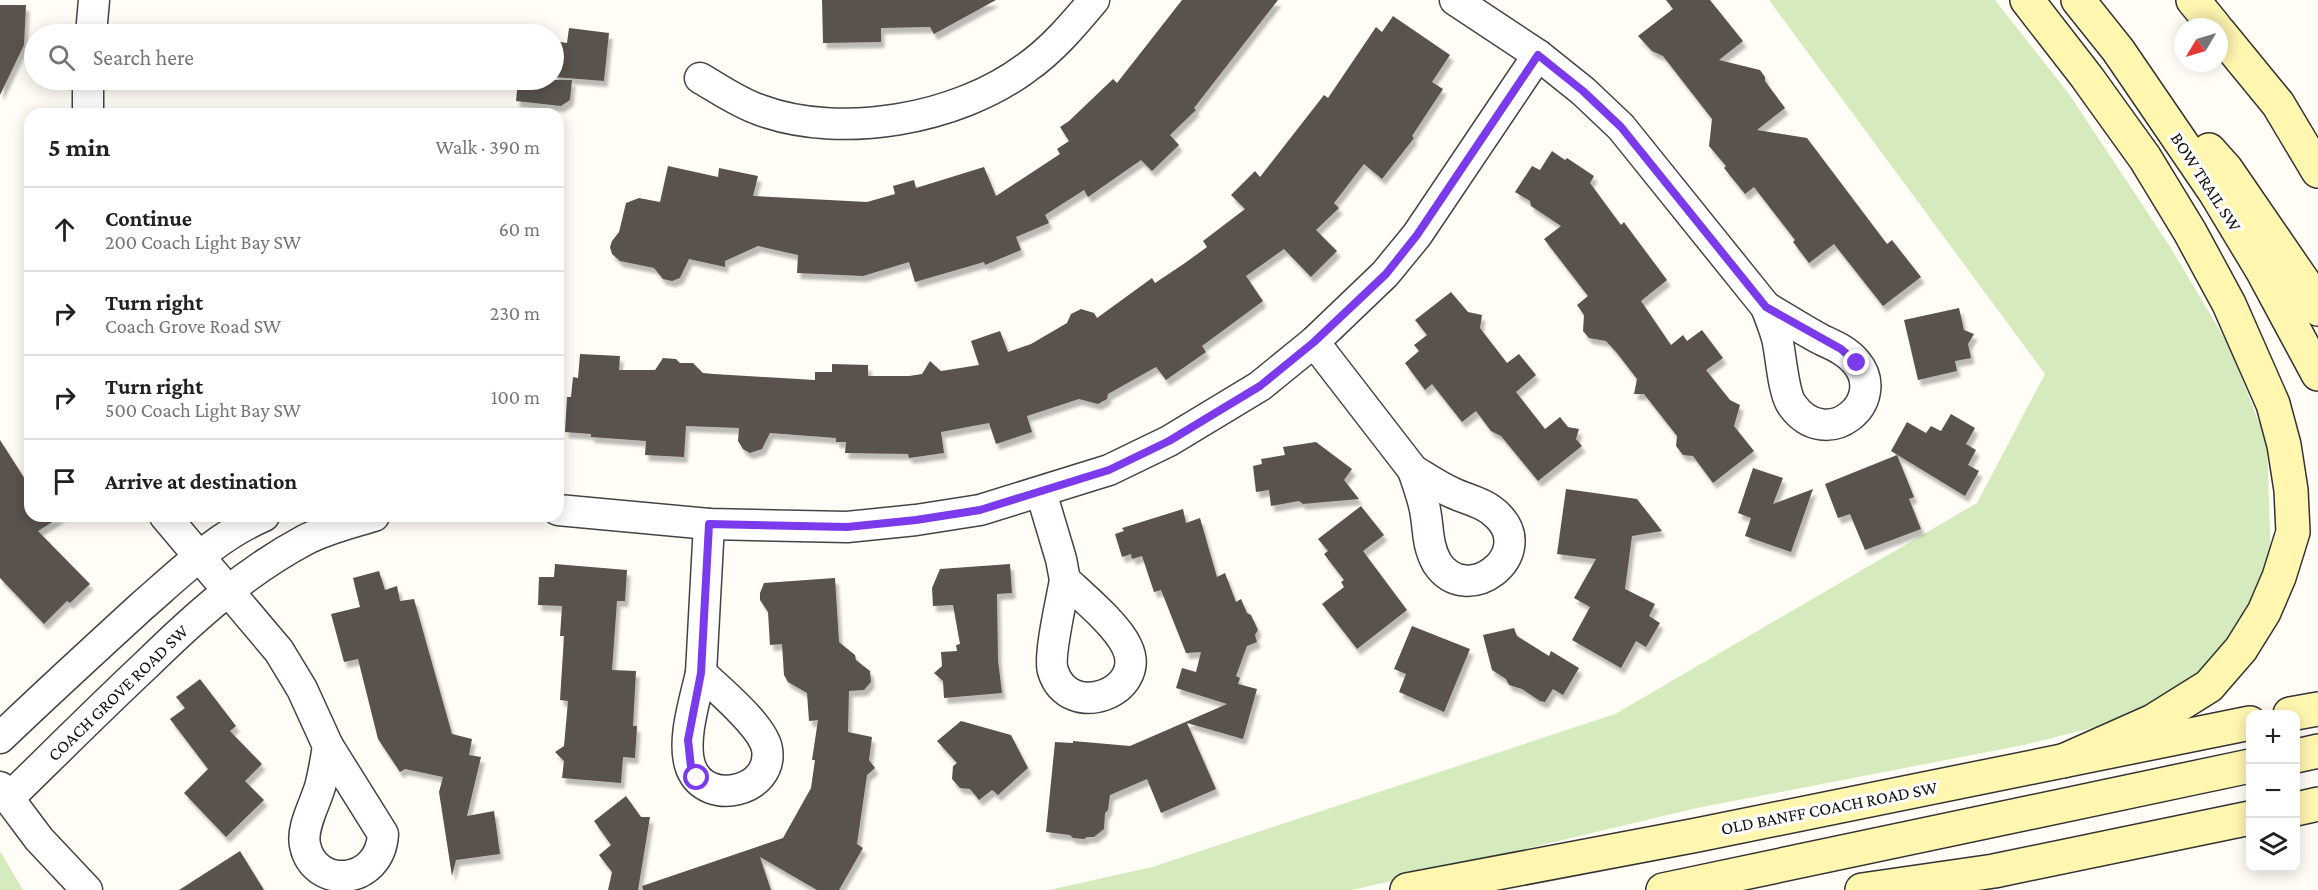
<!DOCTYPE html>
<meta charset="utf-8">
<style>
:root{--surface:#fff;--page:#f6f6f6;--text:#202124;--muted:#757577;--line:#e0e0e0}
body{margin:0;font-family:"Crimson Pro",serif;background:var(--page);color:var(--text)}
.controls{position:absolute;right:18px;bottom:18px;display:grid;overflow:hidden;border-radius:12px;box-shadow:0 3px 15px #0003}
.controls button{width:54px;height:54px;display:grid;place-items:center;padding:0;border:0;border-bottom:2px solid var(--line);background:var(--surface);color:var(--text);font:30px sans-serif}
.compass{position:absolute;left:2174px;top:18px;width:54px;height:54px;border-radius:50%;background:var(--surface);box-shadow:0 3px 15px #0003;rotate:232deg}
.stop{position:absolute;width:18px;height:18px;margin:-14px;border:4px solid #7c3aed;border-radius:50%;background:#fff}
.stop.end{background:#7c3aed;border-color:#fff;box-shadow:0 2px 6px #0008}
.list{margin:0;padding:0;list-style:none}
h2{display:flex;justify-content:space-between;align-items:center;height:78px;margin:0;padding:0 24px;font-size:26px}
h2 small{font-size:20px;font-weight:400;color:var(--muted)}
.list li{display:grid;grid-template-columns:39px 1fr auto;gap:18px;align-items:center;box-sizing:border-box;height:84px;padding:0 24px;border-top:2px solid var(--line)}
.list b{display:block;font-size:22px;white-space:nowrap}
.list p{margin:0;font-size:20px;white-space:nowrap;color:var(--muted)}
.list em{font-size:20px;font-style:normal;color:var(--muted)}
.icon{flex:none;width:33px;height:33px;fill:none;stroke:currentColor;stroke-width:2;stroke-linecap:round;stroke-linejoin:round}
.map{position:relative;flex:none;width:2318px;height:890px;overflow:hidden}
.search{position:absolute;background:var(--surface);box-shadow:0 3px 15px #0003;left:24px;top:24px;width:540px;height:66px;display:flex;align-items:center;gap:15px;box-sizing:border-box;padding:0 21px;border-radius:33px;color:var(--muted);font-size:22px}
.panel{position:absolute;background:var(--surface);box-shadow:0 3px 15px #0003;left:24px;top:108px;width:540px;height:414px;border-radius:18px}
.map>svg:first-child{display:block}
.green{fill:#d5ebbd}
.building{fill:#5a524d;filter:url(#shadow)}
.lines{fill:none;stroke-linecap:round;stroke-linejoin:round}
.minor-casing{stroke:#444;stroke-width:33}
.secondary-casing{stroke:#333;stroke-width:36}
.minor{stroke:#fff;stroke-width:30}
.secondary{stroke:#fff6b0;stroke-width:33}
.route{stroke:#7c3aed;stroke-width:8}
.labels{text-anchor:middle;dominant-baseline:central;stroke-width:6;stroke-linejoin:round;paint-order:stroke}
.street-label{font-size:18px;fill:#111;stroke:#fff}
</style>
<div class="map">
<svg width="2318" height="890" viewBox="0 0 2318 890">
<defs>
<filter id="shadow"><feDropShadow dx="3.5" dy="6" stdDeviation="1.5" flood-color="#0004"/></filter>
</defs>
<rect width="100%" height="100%" fill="#fffdf5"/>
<!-- green -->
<g class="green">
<path d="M1769,0H1995L2069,94L2169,245L2229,346L2267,443L2271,563L2228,653L2171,697L2108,724L2024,745L1697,808L1353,890H1049L1152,867L1615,714L1977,503L2045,374Z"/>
<path d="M0,851L23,890H0Z"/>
</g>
<!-- building -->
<g class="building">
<path d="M822,0H996L934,34L930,27L881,28V42L823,43Z"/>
<path d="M1182,0H1278L1194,108L1196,110L1170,135L1179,145L1152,171L1141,160L1088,197L1084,190L1045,215L1049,223L1016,237L1021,250L985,265L984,262L915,282L909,262L863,276L797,273L798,255L758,246L725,261V267L689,259L680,278L672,281L663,279L654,268L620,261L612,254L610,247L612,241L619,232L626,203L639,198L660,202L668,166L718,177L719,168L758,176L753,196L867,202L895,194L893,186L914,180L916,188L984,167L996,196L1060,154L1057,149L1069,141L1060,127L1069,121L1113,79L1117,83Z"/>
<path d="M1666,0H1710L1743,41L1719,60L1760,70L1765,77V81L1785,108L1757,130L1807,138L1887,244L1892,240L1921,277L1883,306L1834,244L1809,263L1793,242L1795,240L1754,187L1745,194L1724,168L1726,166L1709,146L1712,119L1663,56L1652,51L1638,36L1673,9Z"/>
<path d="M0,5H26L24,45L0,95Z"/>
<path d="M1393,16L1450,55L1432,82L1443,89L1412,136L1414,138L1382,179L1364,164L1334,203L1339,208L1316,230L1337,251L1311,277L1284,249L1246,276L1263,301L1202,346L1206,352L1166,380L1156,367L1108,394L1107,399L1098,404L1079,399L1027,416L1032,432L996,444L989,423L941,432L944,453L909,458L908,454L845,453L846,442H836V438L770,433L762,449L750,453L743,449L738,441L739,428L686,426L684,457L645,455L646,441L591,437V434L565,432L567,397H571L573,377L578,378L580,354L620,356L619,370H655L663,358L676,359L680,363H693L703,373L714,374L815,380V372H832V364L868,365V376H909L922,374L930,361L941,371L979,365L971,341L1000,331L1008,352L1031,344L1067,323L1071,314L1081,309L1094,313L1097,318L1152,278L1155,283L1185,263L1207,247L1203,241L1245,209L1231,195L1255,171L1260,177L1324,95L1328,98L1376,27L1382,32Z"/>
<path d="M569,28L609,33L604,81L554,77V41L567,43Z"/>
<path d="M518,80H572L570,100L561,106L516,101Z"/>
<path d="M1552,151L1565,160L1567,158L1594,176L1590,183L1621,225L1624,222L1626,225L1667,280L1641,301L1671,345L1683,335L1687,341L1702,330L1723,358L1706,370L1730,400L1740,405L1734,426L1754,451L1713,483L1693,456L1683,455L1676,446L1677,436L1644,394H1634L1637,379L1617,353L1606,341L1589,338L1583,331L1584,315L1577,305L1588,296L1544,239L1561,226L1531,206L1530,201L1515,192L1532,166L1540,170Z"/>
<path d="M1451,292L1468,312L1482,315L1480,328L1507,363L1519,354L1536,375L1516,392L1545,429L1560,417L1568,427L1579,429L1576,439L1582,446L1538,481L1501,436L1491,431L1476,411L1462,422L1432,384L1425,390L1405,363L1419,351L1414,345L1427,335L1415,320Z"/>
<path d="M1959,308L1964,330L1974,334L1968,344L1971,358L1955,361L1957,371L1918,380L1904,320Z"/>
<path d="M1951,414L1975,428L1966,444L1976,450L1968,465L1979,471L1965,496L1891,451L1907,422L1926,433L1931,426L1941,431Z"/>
<path d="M0,440L30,487V516H62L38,531L90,584L70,603L67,601L44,624L0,578Z"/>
<path d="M1316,442L1352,469L1344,480L1359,499L1303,504L1299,501L1271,506L1269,490L1256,492L1253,466L1262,464L1261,459L1285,455L1283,447Z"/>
<path d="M1897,455L1914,497L1909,499L1921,529L1865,550L1850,514L1838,518L1825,484Z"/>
<path d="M1753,468L1783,478L1773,504L1813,489L1791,552L1745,536L1751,518L1738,513Z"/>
<path d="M1566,489L1637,499L1662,531L1632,536L1625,589L1655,604L1649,616L1660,623L1646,647L1636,641L1621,668L1572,640L1590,607L1574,598L1596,559L1557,554Z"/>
<path d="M1361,506L1384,535L1363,551L1407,610L1357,649L1322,604L1344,587L1341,582L1344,580L1324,554L1328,551L1318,539Z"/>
<path d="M1183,509L1186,523L1200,518L1217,577L1225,573L1236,602L1241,599L1247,613L1251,615L1258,630L1255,635L1257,642L1247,646L1236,676L1240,678L1238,684L1257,689L1243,739L1187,723L1216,789L1161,813L1147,779L1110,795L1108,810L1105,813L1104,829L1094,837H1087L1084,839L1073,838L1070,835L1046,832L1055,742L1073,743V741L1130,746L1227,704L1176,688L1182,668L1196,672L1201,652L1186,653L1161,590L1154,592L1142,556L1132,559L1131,554L1122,557L1115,534L1124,531L1122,528Z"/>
<path d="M555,564L627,570L625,601H617L612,670L636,671L633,726H637L635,758L623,757L621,783L562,778L564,761L555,752L564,746L568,701L560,700L564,636H560L562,606L538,605L539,577H554Z"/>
<path d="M1010,564L1012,593L997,594L998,660L1002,693L944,698L943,681L934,673L942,666L941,652L957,651L956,645L960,644L953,605L933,606L932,588L940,569Z"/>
<path d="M379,571L385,590L397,586L400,601L414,599L452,734L472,739L469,755L481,757L467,816L494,811L500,854L456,860L452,876L439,792L443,777L405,769L400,772L378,739L358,659L344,662L331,614L360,607L353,578Z"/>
<path d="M835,578L839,642L855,655L856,660L870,671L871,682L864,690L849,691L848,732L872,737L869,760L875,768L867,775L857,844L863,848L839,890H817L760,857L771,890H643L642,886L783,838L811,788L815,760H812L818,720L809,721L807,693L788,682L784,675L782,644L770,645L768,612L760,600V593L764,583Z"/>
<path d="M1412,626L1470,649L1444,712L1399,692L1406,674L1394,669Z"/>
<path d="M1514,628L1517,636L1549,656L1551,651L1579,668L1563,695L1553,689L1545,702L1540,701L1522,689L1509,685L1506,679L1492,670L1483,635Z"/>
<path d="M200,679L236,726L230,731L262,764L245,781L264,800L226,837L184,793L208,769L170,719L185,708L176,697Z"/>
<path d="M961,721L1011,735L1028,768L998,795L992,790L979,800L970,789L960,788L952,779L953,766L957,763L937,741Z"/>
<path d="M626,796L641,817H650L638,890H608L612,872L599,855L611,845L594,821Z"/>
<path d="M240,851L264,890H179Z"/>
</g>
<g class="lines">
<defs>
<g id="minor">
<path d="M1455,0L1538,55L1583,91L1621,127L1766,307"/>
<path d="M91,34L94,0"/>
<path d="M700,78C719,89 739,103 760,110C841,140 958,119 1026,68C1052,50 1074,24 1094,0"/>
<path d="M88,114V80"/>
<path d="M1766,307C1785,318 1803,330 1822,340C1835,346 1847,351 1856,362C1889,401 1827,454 1792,405C1783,393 1781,354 1777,338C1774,328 1770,317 1766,307Z"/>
<path d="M1314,342L1413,470"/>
<path d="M1413,470C1426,478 1439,487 1453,493C1468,500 1486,503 1498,516C1537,555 1467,609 1437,563C1426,544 1429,525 1424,505C1421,493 1417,482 1413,470Z"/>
<path d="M1041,492L1061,559L1065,580"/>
<path d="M558,510L709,524L847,527L916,520L980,510L1109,470L1169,441L1260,386L1314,342L1385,274L1417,235L1538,55"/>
<path d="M165,516L279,651L302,689L328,746"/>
<path d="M1065,580C1083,597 1117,625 1127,647C1148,692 1069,722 1053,671C1048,657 1062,598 1065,580Z"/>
<path d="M701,673C719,690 763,726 767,749C774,791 707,808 691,768C681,742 695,700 701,673Z"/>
<path d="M701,673L709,524"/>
<path d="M0,738C47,693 94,650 142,606C180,573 217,536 264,516"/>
<path d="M328,746L383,834C380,886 314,890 305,845C301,826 317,801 321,783C324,771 326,758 328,746Z"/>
<path d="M0,787L39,839L87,890"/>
<path d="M9,798C55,753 100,708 147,664C195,617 245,572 305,540C326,529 351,523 374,516"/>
</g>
<g id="secondary">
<path d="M2027,0L2086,76L2145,158L2190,232L2229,304L2273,404L2284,445L2291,490L2293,532L2279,577L2264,612L2241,649L2209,686L2153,721L2063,761"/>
<path d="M2078,0L2118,50L2215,192L2262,270L2318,374"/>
<path d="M2193,0L2215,27"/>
<path d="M2219,32L2278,104L2318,171"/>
<path d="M2209,150L2226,169L2307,287L2318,309"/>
<path d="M2290,714L2318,709"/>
<path d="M2296,756L2318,751"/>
<path d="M2296,809L2318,804"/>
<path d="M1407,890L1697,835L2250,723"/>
<path d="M1663,890L2250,766"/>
<path d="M1862,890L1994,871L2250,818"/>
</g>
</defs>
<!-- minor casing -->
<use href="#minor" class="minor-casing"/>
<!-- secondary casing -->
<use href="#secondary" class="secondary-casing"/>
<!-- minor -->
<use href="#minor" class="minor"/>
<!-- secondary -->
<use href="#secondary" class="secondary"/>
</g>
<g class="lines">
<!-- route -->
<path class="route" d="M697,778L691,767L688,740L701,673L709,524L847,527L916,520L980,510L1109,470L1169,441L1260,386L1314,342L1386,274L1417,235L1538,55L1583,91L1621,127L1766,307L1841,349L1857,363"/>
</g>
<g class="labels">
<!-- street labels -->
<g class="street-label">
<text transform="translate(2206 182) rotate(57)">BOW TRAIL SW</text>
<text transform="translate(118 693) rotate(-44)">COACH GROVE ROAD SW</text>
<text transform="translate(1829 808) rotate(-11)">OLD BANFF COACH ROAD SW</text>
</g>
</g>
</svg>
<div class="controls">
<button>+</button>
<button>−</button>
<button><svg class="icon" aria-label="layers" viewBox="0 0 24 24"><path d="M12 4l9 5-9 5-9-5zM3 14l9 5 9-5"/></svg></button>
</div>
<svg class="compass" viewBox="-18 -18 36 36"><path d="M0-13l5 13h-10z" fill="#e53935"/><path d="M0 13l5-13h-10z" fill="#757577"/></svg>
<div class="stop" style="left:697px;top:778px"></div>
<div class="stop end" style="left:1857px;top:363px"></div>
<div class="search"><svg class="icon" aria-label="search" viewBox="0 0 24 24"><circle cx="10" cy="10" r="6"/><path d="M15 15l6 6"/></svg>Search here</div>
<section class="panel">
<h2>5 min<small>Walk · 390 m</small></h2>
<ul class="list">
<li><svg class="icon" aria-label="ahead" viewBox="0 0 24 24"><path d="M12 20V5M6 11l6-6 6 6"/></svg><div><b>Continue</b><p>200 Coach Light Bay SW</p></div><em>60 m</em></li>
<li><svg class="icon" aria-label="right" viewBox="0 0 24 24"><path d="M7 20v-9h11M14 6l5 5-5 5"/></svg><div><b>Turn right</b><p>Coach Grove Road SW</p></div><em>230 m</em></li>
<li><svg class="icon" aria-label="right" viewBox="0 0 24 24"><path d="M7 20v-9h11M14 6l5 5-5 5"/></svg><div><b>Turn right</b><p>500 Coach Light Bay SW</p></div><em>100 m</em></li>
<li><svg class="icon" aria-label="arrive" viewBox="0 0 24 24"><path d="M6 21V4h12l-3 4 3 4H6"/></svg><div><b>Arrive at destination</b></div></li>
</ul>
</section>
</div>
